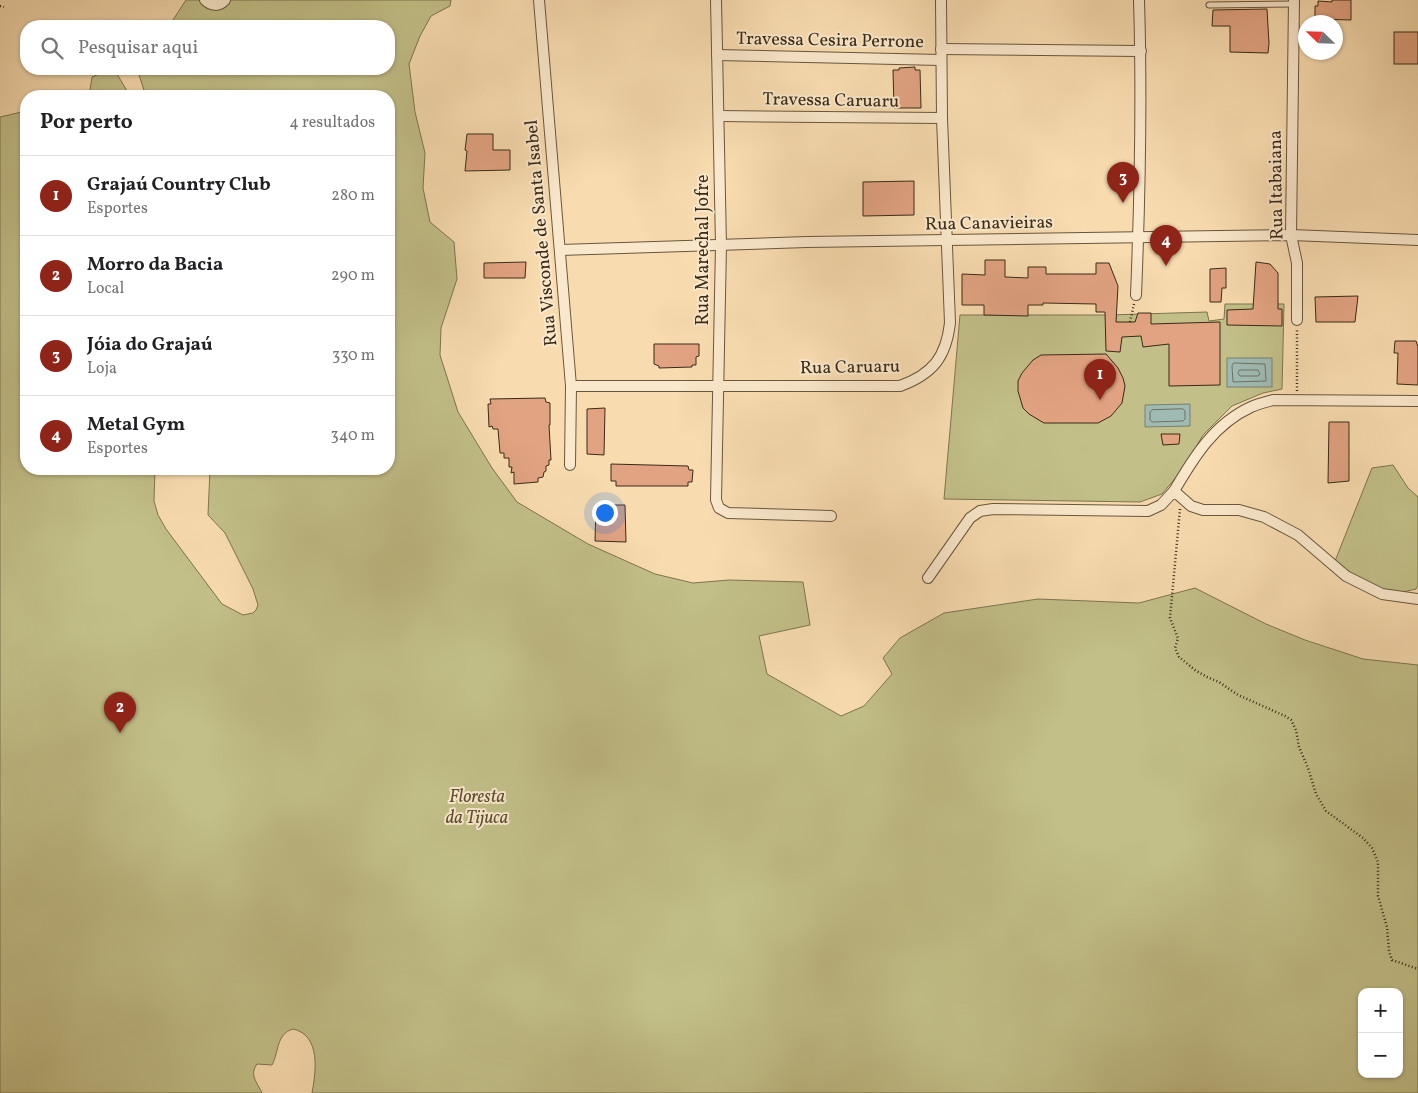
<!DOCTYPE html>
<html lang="pt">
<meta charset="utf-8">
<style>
:root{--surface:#fff;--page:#f2f2f2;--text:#202124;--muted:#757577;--line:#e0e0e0;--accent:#8f2418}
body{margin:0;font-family:Vollkorn,serif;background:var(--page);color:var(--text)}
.controls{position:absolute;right:15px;bottom:15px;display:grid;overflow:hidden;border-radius:10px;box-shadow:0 1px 4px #0004}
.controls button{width:45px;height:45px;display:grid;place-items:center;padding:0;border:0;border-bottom:1px solid var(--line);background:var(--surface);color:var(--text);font:25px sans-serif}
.compass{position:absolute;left:1298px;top:15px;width:45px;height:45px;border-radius:50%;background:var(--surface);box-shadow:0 1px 4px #0004;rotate:293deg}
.you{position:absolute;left:604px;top:512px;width:18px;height:18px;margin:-12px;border:4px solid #fff;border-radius:50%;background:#1a73e8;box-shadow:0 0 0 8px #1a73e833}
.badge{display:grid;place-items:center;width:32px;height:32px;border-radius:50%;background:var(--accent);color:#fff;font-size:16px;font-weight:700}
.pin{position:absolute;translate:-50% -41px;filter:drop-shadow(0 1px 2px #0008)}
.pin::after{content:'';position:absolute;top:26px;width:18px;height:15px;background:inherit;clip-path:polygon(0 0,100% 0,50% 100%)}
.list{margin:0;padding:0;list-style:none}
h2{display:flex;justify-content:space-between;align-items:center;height:65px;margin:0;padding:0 20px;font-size:21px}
h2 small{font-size:16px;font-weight:400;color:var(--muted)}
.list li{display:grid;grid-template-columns:32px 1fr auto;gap:15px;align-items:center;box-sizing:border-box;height:80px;padding:0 20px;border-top:1px solid var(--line)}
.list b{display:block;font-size:19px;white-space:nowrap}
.list p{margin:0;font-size:16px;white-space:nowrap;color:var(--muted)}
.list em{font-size:16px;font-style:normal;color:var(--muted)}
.icon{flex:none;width:28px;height:28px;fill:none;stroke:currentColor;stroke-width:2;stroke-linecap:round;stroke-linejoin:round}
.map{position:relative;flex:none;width:1418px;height:1093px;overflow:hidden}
.search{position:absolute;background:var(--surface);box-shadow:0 1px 4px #0004;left:20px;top:20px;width:375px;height:55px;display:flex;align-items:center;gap:12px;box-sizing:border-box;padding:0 18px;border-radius:20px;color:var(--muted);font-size:19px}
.panel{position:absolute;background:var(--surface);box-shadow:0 1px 4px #0004;left:20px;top:90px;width:375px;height:385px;border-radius:20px}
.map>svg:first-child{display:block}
.green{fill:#c2bf88;stroke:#7e7450;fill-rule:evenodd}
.water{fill:#9fbab2;stroke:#778074}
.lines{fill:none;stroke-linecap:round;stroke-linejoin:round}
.shore{stroke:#6c7264;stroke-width:1}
.building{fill:#e2a382;stroke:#3a2a17}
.lane-casing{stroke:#6a563d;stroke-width:7}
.street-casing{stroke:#6a563d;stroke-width:12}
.path{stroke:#3a2a17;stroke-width:2.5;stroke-dasharray:1 2.5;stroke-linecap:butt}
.lane{stroke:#fae8cc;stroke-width:5}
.street{stroke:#fae8cc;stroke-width:10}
.labels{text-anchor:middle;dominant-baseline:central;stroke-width:4;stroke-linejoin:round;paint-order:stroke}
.street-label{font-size:18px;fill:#3a2a17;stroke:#fae8cc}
.park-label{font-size:18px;font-style:italic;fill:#5c4f33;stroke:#fae8cc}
</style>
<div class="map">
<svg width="1418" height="1093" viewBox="0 0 1418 1093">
<rect width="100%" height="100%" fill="#f8dcb0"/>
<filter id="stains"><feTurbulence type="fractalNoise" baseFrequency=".004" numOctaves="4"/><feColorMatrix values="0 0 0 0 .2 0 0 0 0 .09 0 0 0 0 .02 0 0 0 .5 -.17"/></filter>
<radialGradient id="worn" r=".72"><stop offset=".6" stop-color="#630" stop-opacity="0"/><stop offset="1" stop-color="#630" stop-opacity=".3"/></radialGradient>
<!-- green -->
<g class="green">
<path d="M186,0H451L450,6L431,16L420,36L409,64L415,112L425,153L423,188L430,222L454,242L457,279L441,328L440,355L458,412L492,468L517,502L588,544L655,574L693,583L729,580L803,582L810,625L759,636L767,674L841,716L864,706L892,674L883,658L900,638L944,613L1038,599L1139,603L1195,588L1266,624L1305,640L1363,659L1418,665V1093H312C316,1072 321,1035 293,1029C276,1034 279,1052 272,1065L257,1064C249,1075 257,1082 262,1093H0V117L26,111V469H155L154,501L158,515L166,529L222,604L243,615L253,613L256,610L258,605L253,589L225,533L208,515L210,469H389V96H146L137,69H389V26H169ZM1362,992H1399V1074H1362Z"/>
<path d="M111,69H114L130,96H89L92,77Z"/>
<path d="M1225,304H1284L1282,389L1263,393L1232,406L1203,435L1183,469L1162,494L1140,502L944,499L960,315H1108L1207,312L1209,321L1224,319Z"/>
<path d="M1393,465L1408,488L1418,497V586L1416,589L1389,595L1352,575L1335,561L1372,468Z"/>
</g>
<!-- water -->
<g class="water">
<rect x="1227" y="358" width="45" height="29"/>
<path d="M1190,404V426L1145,427V405Z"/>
</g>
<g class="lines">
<!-- shore -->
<g class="shore">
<path d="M1234,363L1265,364L1266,381L1233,382L1232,366Z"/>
<path d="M1240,370H1258L1260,374L1258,376H1240L1238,373Z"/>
<path d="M1183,409L1185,411V419L1183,421L1152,422L1150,420V412L1152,410Z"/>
</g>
</g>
<!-- building -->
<g class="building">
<path d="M1332,0H1351V20L1315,19V6H1318V1L1332,2Z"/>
<path d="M1267,9L1269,43L1268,53L1230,52V26H1212L1213,10Z"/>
<rect x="1394" y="32" width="24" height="32"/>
<path d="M915,67V70H920L921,108H894L893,70H899V68Z"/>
<path d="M467,134H493V150H510V170L465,171L467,151L465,150Z"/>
<path d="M914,181V215L863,216V182Z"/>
<path d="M985,260H1005V277L1028,278V267H1046V274H1096V263H1109L1118,286L1116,322H1135L1138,313H1151V324L1220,322V385L1169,386V344L1143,347L1141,336L1122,337L1120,352L1106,351L1105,312H1096V304L1043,303V305H1028V316L984,315V305H962V274L985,275Z"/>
<path d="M526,262L525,278H484V263Z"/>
<path d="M1256,262L1270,264L1278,273V309H1282V326L1227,325V310L1253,309Z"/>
<path d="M1226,268V288H1222L1221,302H1210V269Z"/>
<path d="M1358,296L1355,322H1316L1315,297Z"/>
<path d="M1395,341H1416L1418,347V385L1397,384L1398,353H1394Z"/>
<path d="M654,344H699V356L696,357V365H692V367L659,368V366L654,364Z"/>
<path d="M1106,354L1118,368L1123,378L1125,386L1122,403L1111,416L1098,423H1044L1029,414L1023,408L1018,391V381L1022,373L1033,360L1041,355Z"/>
<path d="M545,398L546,402L550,403V425H549L551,460H549V465L546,466V471L544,472L543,477L538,478V482L514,484V472L511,473L512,467H509V458H504V453H500L498,429H493L492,426L489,427L488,404H491L490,399Z"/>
<path d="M605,408L604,455L587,454V409Z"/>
<path d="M1329,422H1349V481L1328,483Z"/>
<path d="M1161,434H1180L1179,444L1163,445Z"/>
<path d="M611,464L688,466L689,470H693L692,482H688V486H616V481H611Z"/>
<path d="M596,505H625L626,542L595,541Z"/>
</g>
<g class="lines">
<defs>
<path id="lane" d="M1209,5L1294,4"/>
<g id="street">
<path d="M205,0C211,6 219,7 225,0"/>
<path d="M539,0L571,386L570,465"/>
<path d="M716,0L721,245L716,500L719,508L728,513L831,516"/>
<path d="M1294,0L1291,235L1297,263V320"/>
<path d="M941,49L1141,51"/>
<path d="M717,55L941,60"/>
<path d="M719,116L942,118"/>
<path d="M560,250L807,242L1291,235L1418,240"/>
<path d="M1136,295C1140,197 1142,98 1139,0"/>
<path d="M571,386H900C933,374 946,357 950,323L942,118L941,0"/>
<path d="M1174,491C1194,457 1214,424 1251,407C1258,404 1266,402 1273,400L1418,401"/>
<path d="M928,578L970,518L980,511L993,509L1148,511L1161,505L1174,491L1191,506L1203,510H1239L1264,517L1298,535L1346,576L1382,594L1418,599"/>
</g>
</defs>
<!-- lane casing -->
<use href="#lane" class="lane-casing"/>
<!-- street casing -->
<use href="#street" class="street-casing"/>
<!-- path -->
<g class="path">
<path d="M0,6L4,7"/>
<path d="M1130,322L1134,304"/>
<path d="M1297,391V329"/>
<path d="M1180,509L1170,618L1178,638L1175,648L1179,657L1195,670L1207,677L1219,682L1238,695L1285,716L1291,720L1296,730L1299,747L1308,768L1316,794L1326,811L1363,838L1372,848L1378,862V896L1387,927L1389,951L1392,960L1418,969"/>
</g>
<!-- lane -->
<use href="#lane" class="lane"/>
<!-- street -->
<use href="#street" class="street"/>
</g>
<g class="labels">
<!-- street labels -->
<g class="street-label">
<text transform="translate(830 41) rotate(1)">Travessa Cesira Perrone</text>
<text transform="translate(831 101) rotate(1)">Travessa Caruaru</text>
<text transform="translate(1277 185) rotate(-91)">Rua Itabaiana</text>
<text transform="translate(989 224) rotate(-1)">Rua Canavieiras</text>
<text transform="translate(542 233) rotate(-95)">Rua Visconde de Santa Isabel</text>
<text transform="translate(703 250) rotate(-90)">Rua Marechal Jofre</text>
<text transform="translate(850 368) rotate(-1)">Rua Caruaru</text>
</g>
<!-- park labels -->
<g class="park-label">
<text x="477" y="797">Floresta<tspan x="477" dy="21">da Tijuca</tspan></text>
</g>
</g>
<rect width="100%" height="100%" filter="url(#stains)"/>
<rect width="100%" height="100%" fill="url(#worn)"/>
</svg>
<div class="controls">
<button>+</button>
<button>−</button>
</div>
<svg class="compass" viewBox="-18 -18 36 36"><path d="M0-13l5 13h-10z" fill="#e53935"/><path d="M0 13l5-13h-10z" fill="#757577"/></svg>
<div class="you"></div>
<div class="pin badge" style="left:1100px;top:400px">1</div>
<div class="pin badge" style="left:120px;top:733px">2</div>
<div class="pin badge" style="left:1123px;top:203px">3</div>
<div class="pin badge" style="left:1166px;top:266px">4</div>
<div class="search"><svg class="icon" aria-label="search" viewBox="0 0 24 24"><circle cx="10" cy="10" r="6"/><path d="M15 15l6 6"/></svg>Pesquisar aqui</div>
<section class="panel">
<h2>Por perto<small>4 resultados</small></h2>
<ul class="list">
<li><span class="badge">1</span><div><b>Grajaú Country Club</b><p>Esportes</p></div><em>280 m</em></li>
<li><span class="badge">2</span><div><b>Morro da Bacia</b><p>Local</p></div><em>290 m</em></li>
<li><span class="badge">3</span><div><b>Jóia do Grajaú</b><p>Loja</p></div><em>330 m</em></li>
<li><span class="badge">4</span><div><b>Metal Gym</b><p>Esportes</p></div><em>340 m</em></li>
</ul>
</section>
</div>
